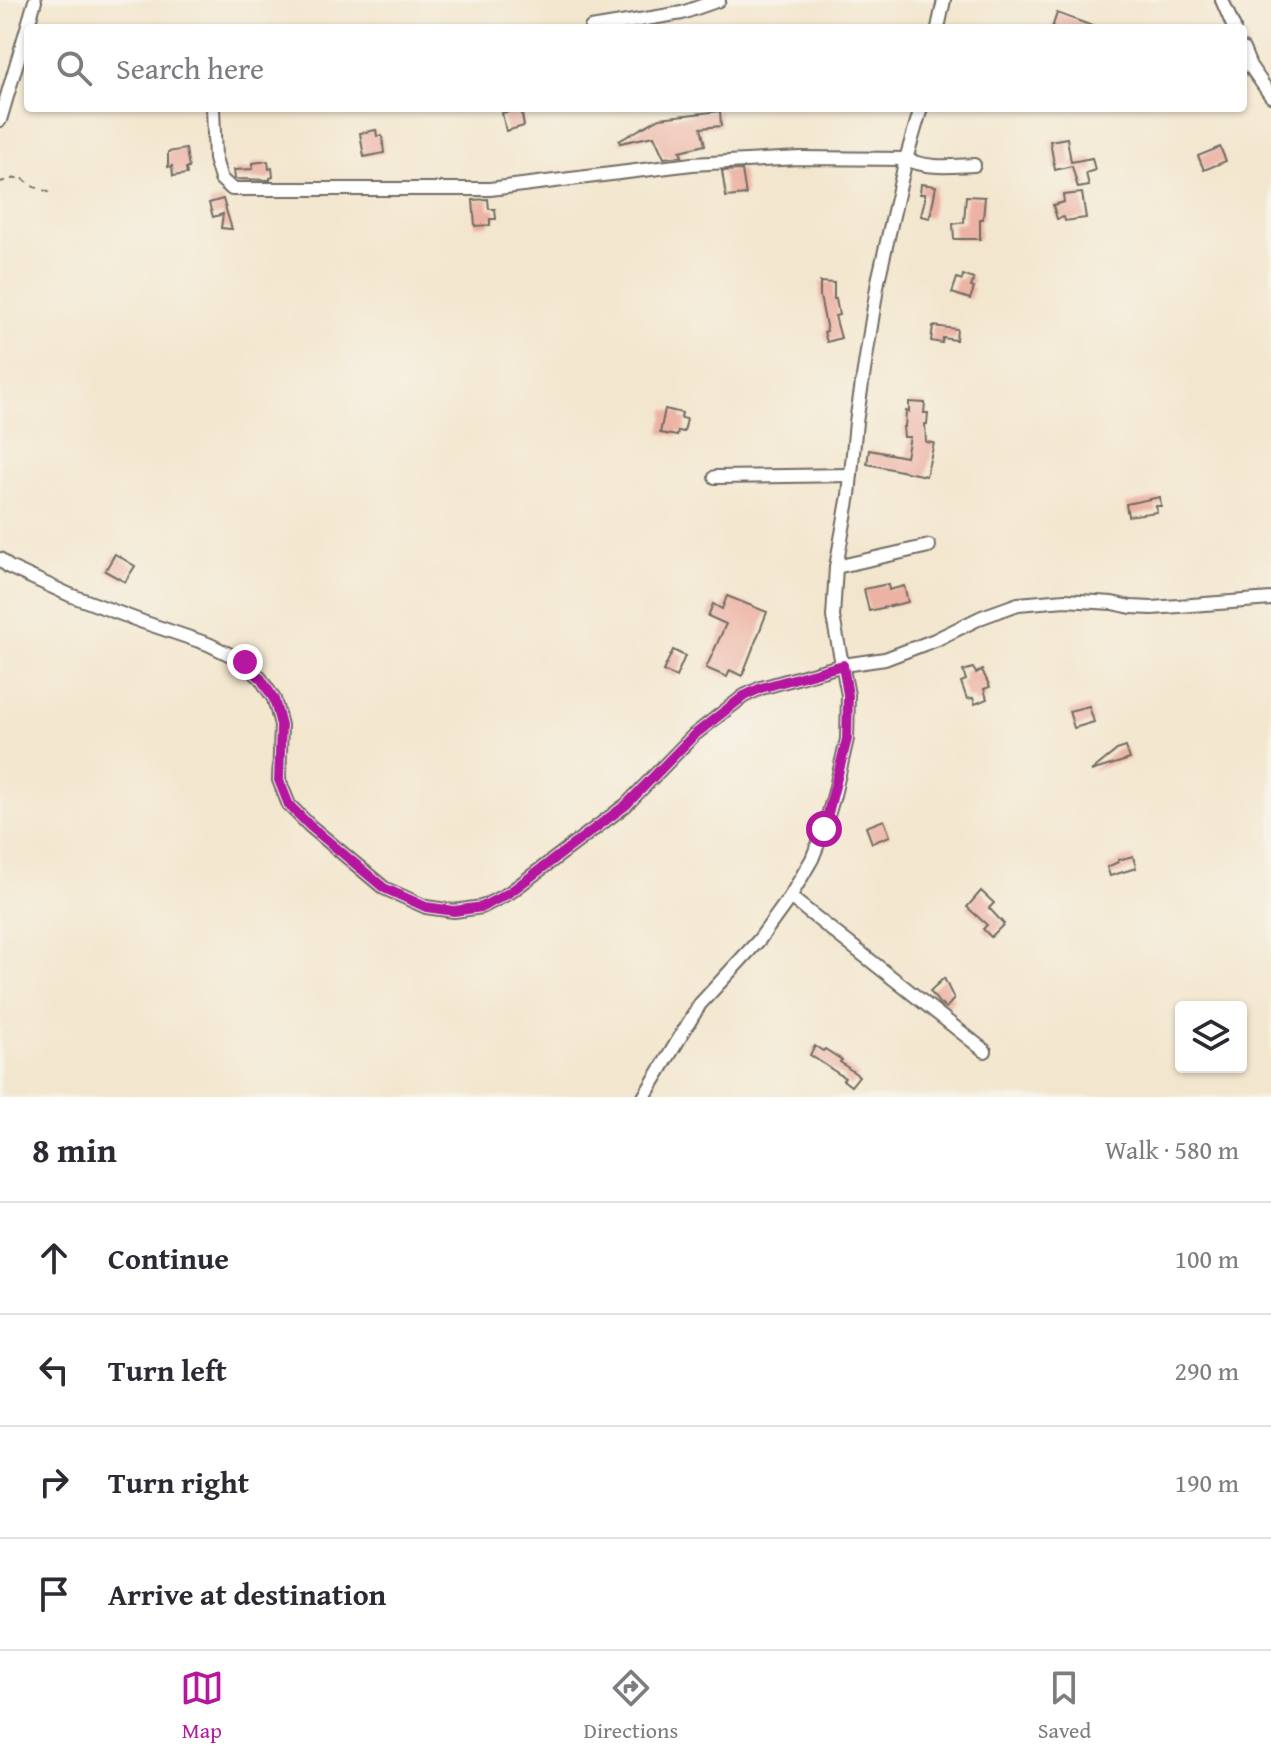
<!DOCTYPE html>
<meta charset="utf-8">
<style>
:root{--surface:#fff;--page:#f7f7f7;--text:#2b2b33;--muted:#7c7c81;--line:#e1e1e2;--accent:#b5179e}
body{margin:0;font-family:"Gentium Book Plus",serif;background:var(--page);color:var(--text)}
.controls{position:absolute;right:24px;bottom:24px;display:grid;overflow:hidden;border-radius:8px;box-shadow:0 2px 6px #0004}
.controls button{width:72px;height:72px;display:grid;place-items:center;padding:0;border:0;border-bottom:2px solid var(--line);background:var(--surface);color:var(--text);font:40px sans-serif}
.stop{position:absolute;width:24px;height:24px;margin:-18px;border:6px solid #b5179e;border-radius:50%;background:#fff}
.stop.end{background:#b5179e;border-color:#fff;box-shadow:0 2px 8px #0008}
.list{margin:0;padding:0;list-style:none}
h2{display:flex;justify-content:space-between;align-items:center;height:104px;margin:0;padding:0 32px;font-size:34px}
h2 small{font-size:26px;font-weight:400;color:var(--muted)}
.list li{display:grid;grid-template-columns:52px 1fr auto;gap:24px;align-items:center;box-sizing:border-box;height:112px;padding:0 32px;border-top:2px solid var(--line)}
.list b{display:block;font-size:30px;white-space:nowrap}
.list em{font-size:26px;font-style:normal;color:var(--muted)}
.icon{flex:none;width:44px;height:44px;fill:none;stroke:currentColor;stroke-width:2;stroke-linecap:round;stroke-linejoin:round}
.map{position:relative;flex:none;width:1271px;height:1097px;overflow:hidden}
.search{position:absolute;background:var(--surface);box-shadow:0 2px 6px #0004;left:24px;right:24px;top:24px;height:88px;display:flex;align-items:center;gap:20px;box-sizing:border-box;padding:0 28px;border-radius:8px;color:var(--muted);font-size:30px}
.sheet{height:552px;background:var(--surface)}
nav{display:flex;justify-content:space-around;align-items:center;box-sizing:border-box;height:112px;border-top:2px solid var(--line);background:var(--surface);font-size:22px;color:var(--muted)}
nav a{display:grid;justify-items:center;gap:4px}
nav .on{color:var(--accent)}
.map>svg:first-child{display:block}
.building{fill:#ecb3a5}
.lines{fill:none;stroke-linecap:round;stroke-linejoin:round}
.street-casing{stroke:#716c64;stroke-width:16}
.path{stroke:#716c64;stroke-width:2;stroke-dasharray:6 6;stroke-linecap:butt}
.street{stroke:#fff;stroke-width:12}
.route{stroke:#b5179e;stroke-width:10}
</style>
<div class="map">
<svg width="1271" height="1097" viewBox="0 0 1271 1097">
<rect width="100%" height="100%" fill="#f7f3e8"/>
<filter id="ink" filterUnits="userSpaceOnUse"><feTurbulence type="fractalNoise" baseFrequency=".0125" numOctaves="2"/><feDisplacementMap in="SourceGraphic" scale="16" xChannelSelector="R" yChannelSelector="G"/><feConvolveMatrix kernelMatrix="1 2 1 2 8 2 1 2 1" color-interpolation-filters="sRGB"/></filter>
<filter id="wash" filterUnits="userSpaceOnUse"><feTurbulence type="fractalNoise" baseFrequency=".006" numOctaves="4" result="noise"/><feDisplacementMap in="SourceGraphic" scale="32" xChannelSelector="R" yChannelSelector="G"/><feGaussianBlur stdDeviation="1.8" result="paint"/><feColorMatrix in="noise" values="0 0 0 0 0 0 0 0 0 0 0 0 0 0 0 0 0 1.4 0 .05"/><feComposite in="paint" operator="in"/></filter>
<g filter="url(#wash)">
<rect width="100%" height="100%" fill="#f3e6ce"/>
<g id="blocks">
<!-- building -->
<g class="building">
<path d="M1057,13L1095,27V28H1052Z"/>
<path d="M521,109L524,126L506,131L502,113Z"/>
<path d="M720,111L721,126L701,128L705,145L680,151L682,156L664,158L654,136L620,143L619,141L660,118Z"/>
<path d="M376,130L377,136H382L384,153L364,157L360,133Z"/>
<path d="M1067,138L1071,162L1092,158L1095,170L1086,173L1089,186L1078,188L1072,166L1055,170L1050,141Z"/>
<path d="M1220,147L1226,161L1204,170L1198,156Z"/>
<path d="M186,149L189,168H186L187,174L173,176L172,166L168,167V152Z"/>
<path d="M268,161L269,169L272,168L273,177L270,178V180L235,179L234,170L253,169V163Z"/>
<path d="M742,170L746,195L726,197L722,171Z"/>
<path d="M921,184L936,186L930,218L921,216L925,199V194H920Z"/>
<path d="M1082,193L1086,218L1065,221L1064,217L1057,219L1053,205L1064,202L1063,195Z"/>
<path d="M966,196L985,197L983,219H980V239H954L953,224L964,222Z"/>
<path d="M223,199L227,213L232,229L221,228L223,214L213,217L209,203Z"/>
<path d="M488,199L489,209H495L496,219H490V225L475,226L473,200Z"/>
<path d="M963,275L974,279L971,287L974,288L970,299L952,293L957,278L962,280Z"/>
<path d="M820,282L834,283V299H836L839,315L835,316L841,338L827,342L824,332L827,331L820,296Z"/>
<path d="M933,326L957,329L956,340L943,338L942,343L931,341Z"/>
<path d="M909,402L925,403L924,413H928L927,424H925L926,442L934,443L926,476L867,464L869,450L906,457L910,437H904L903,427H905L906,411L909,412Z"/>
<path d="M665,409L682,413L681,418L687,419L684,432L678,431L677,436L660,433Z"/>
<path d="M1160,497L1161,506H1156L1157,512L1128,516L1126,504Z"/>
<path d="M115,554L135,566L125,582L105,571Z"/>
<path d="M888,584L889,590L904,586L908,602L869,611L864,589Z"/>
<path d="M727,596L767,612L742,676L730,670L727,677L706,668L726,624L708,616L713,604L722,609Z"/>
<path d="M673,650L685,656L676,677L663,671Z"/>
<path d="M973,668L976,673L982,670L990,687L984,689L987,699L975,704L973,698L967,699L961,682L966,680L963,671Z"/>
<path d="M1089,706L1094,722L1074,728L1069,711Z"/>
<path d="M1126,747L1130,759L1091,771L1117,750Z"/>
<path d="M884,820L890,836L872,843L866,827Z"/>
<path d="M1133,856L1136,868L1110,876L1107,867L1118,862V860Z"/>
<path d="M981,891L994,903L989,908L1004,924L991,937L983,929L987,925L967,907Z"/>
<path d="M944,978L954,999L946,1008L939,1003L930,991Z"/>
<path d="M815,1046L823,1051L825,1049L842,1060L840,1062L859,1076L851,1086L843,1080L845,1078L810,1055Z"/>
</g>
</g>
</g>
<g filter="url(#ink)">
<use href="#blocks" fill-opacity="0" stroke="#716c64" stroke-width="2"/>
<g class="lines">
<defs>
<g id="street">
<path d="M1222,0L1234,28"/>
<path d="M591,28L682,13L719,0"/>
<path d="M938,28L944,0"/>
<path d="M1243,49L1250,66L1271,96"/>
<path d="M213,108L215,159L221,179L232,189H490L692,164L800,158L906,159C928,169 950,166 974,165"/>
<path d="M0,120L35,1"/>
<path d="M715,477L851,475"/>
<path d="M0,559L9,567L70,595L143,622L208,644L245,662L261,679L274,699L281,725L279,780L289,805L310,826L384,888L426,907L454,911L482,907L509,893L626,805L694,735L744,696L761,688L843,665L885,659L935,640L982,617L1018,604L1065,600L1112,603L1131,607L1152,608L1271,599"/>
<path d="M836,567L929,546"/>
<path d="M790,897L985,1051"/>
<path d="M644,1097L700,1004L759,940L790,897L812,859L824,829L834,795L847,739L848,695L833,617L836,567L849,495L856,422L878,281L906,159L921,108"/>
</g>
</defs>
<!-- street casing -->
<use href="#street" class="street-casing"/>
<!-- path -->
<path class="path" d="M0,182L21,177L32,186L54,194"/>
<!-- street -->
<use href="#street" class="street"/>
</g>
</g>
<g class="lines" filter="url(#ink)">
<!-- route -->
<path class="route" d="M245,662L261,679L274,699L281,725L279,780L289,805L310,826L384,888L426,907L454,911L482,907L509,893L626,805L694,735L744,696L761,688L843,665L848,695L847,739L824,829"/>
</g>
</svg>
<div class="controls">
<button><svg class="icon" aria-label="layers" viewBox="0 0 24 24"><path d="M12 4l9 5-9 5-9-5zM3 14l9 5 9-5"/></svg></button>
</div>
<div class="stop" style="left:824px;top:829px"></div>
<div class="stop end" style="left:245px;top:662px"></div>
<div class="search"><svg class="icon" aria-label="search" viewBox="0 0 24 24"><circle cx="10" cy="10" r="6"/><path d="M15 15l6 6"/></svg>Search here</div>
</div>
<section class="sheet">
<h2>8 min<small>Walk · 580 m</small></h2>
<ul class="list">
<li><svg class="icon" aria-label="ahead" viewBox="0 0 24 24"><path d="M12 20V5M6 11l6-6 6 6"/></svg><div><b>Continue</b></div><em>100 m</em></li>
<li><svg class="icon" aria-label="left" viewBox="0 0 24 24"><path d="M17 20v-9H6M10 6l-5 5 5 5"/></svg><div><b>Turn left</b></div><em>290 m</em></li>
<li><svg class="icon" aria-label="right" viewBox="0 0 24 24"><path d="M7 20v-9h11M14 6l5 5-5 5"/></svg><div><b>Turn right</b></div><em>190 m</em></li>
<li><svg class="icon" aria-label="arrive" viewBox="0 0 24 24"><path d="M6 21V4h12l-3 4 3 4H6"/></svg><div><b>Arrive at destination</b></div></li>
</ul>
</section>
<nav>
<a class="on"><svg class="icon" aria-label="map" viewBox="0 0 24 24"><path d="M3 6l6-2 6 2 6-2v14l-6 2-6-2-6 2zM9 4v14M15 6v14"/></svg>Map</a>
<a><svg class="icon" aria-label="directions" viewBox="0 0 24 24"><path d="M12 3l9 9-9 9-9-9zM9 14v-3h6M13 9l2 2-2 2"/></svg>Directions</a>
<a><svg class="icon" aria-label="saved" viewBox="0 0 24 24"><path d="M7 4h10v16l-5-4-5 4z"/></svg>Saved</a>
</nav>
